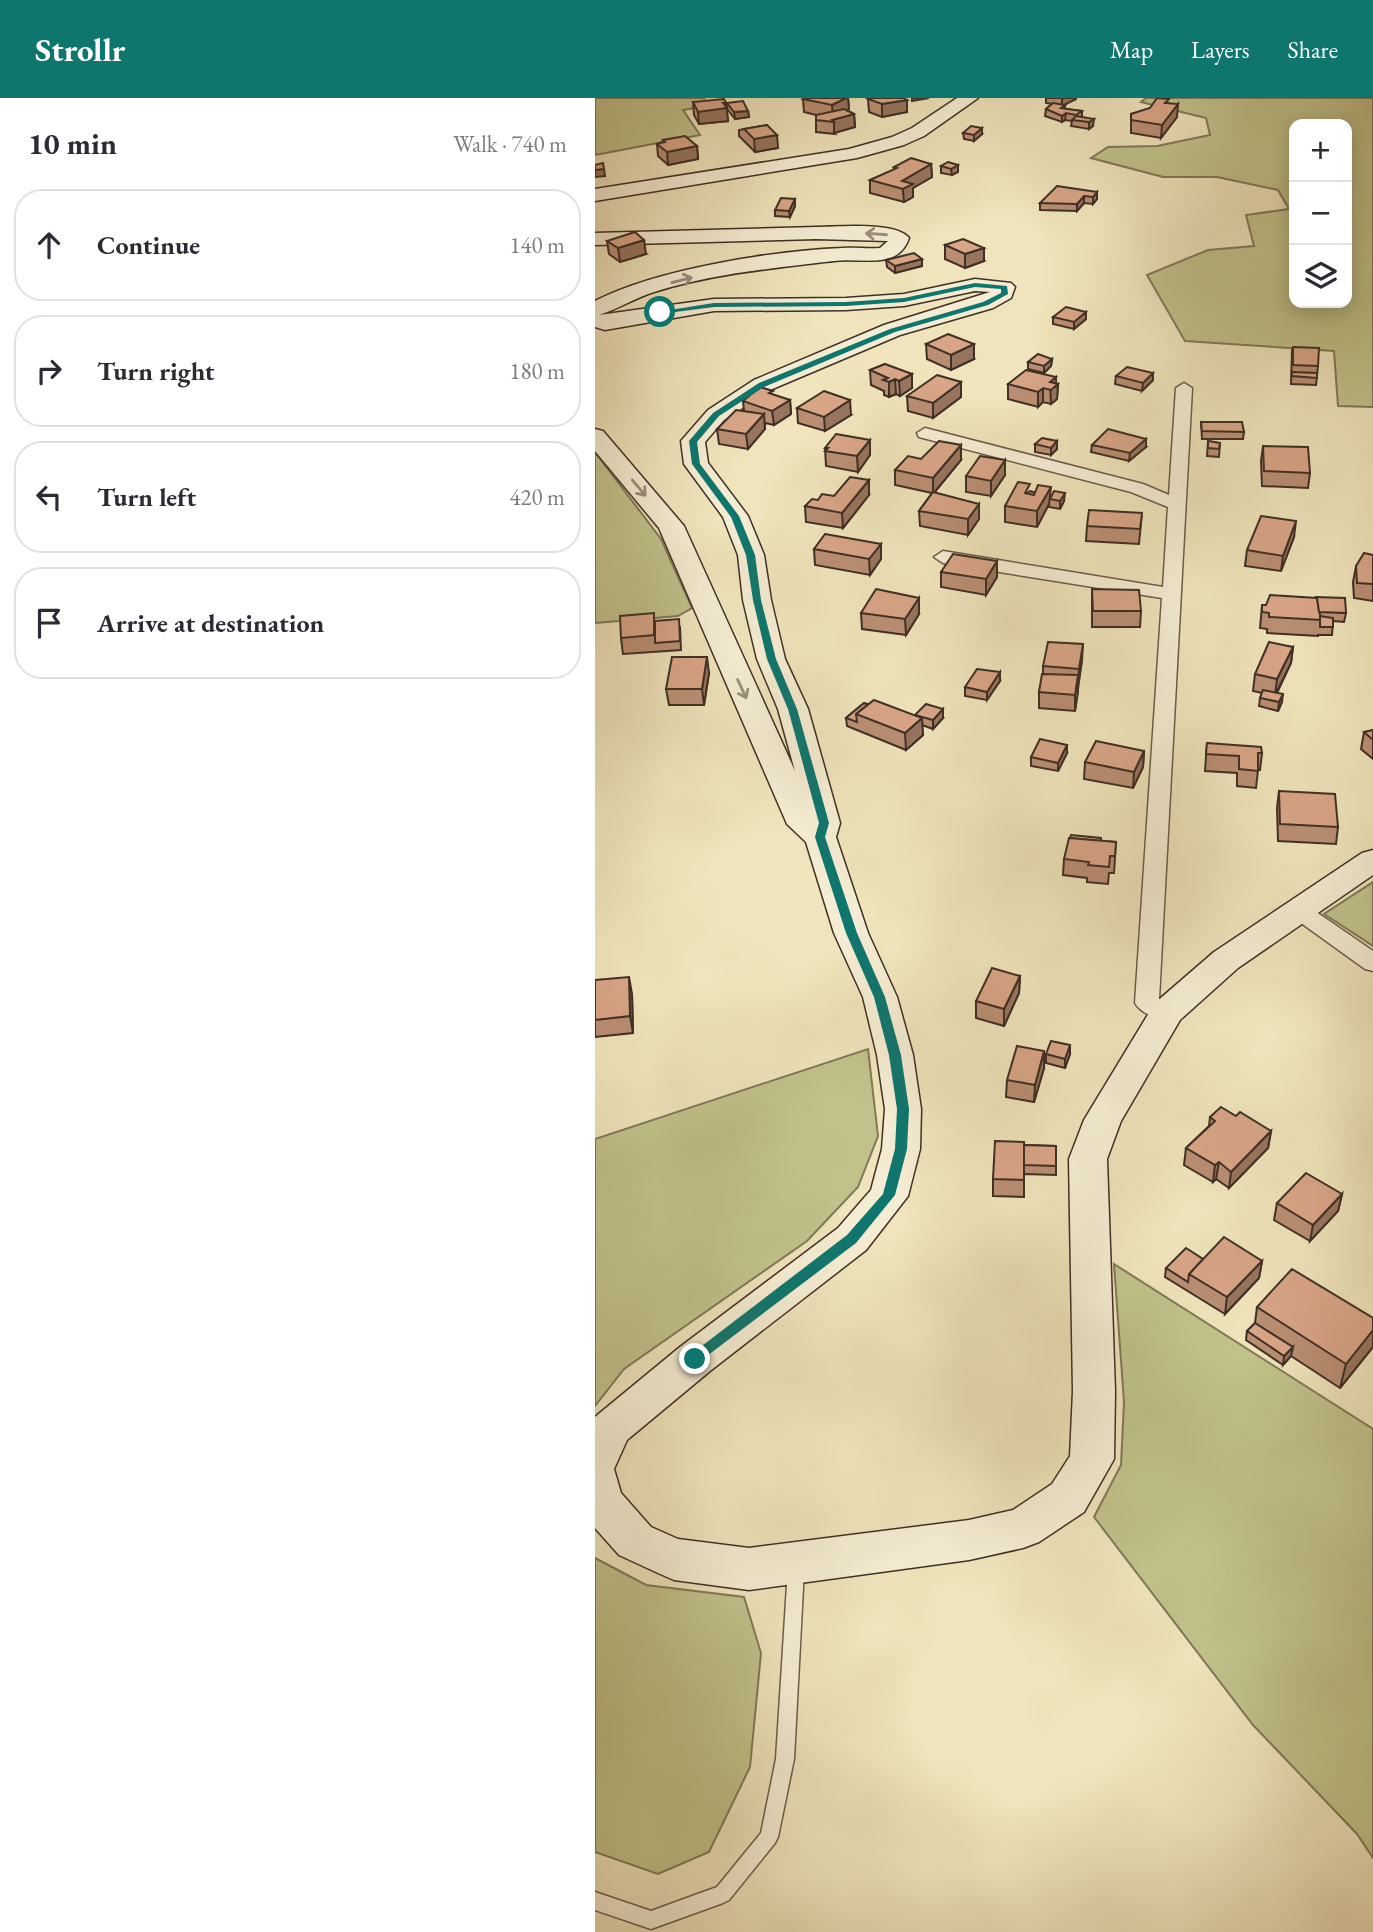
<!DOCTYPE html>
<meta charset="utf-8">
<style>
:root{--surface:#fff;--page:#f2f2f3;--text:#2b2b33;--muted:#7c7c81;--line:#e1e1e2;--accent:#0f766e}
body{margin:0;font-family:"EB Garamond",serif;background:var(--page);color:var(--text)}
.controls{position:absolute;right:21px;top:21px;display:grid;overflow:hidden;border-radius:14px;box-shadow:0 4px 18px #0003}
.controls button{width:63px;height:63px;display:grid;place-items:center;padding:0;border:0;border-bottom:2px solid var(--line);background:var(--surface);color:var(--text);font:35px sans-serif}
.stop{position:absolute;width:21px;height:21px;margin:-16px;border:5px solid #0f766e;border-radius:50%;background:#fff}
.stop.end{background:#0f766e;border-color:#fff;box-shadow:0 2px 7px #0008}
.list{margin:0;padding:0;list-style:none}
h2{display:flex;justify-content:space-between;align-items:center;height:91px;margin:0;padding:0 28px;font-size:30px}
h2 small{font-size:23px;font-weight:400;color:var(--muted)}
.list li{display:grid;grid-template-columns:46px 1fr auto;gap:21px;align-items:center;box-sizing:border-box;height:112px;margin:0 14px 14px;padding:0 14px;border:2px solid var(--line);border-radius:28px}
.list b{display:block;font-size:26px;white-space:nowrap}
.list em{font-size:23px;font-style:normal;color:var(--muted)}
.icon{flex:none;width:38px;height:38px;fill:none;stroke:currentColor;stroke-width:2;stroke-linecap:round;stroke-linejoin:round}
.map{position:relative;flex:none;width:778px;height:1834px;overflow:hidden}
header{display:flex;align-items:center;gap:42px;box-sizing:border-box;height:98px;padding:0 35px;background:var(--accent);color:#fff}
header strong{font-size:33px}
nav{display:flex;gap:38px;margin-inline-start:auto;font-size:24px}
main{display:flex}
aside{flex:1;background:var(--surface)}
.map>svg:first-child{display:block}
.green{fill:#c1c28b;stroke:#807858;stroke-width:2;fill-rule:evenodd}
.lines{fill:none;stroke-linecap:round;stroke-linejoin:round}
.lane-casing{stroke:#6b5c4a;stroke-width:3}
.street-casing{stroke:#6b5c4a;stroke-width:3}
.secondary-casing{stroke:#3f2f25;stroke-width:3}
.lane{fill:#f5edd3;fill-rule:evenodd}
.street{fill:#f5edd3;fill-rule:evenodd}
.secondary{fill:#f5edd3;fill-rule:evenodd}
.wall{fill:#ba8e73;stroke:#3f2f25;stroke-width:2}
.shaded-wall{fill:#97745e;stroke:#3f2f25;stroke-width:2}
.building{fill:#d8a586;stroke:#3f2f25;stroke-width:2}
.oneway{stroke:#9a8e7c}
.route{fill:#0f766e}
</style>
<header>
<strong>Strollr</strong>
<nav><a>Map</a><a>Layers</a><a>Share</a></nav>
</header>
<main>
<aside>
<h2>10 min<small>Walk · 740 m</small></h2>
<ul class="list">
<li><svg class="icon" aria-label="ahead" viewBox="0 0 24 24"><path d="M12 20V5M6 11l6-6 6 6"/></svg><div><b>Continue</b></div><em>140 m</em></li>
<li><svg class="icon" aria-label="right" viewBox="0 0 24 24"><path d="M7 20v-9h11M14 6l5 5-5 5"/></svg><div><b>Turn right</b></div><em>180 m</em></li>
<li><svg class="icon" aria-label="left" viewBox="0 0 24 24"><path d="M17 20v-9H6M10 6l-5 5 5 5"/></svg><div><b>Turn left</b></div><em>420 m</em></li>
<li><svg class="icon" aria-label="arrive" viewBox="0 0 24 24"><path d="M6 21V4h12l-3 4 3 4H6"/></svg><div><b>Arrive at destination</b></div></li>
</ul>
</aside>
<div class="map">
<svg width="778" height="1834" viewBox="0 0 778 1834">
<rect width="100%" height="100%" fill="#efe4bb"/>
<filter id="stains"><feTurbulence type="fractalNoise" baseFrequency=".00286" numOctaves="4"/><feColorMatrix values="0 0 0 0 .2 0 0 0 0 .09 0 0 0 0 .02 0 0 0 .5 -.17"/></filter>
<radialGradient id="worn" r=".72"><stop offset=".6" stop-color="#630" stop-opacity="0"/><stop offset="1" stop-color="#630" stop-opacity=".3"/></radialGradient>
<!-- green -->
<g class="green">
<path d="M0,0H109L111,8L88,12L105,37L0,57Z"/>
<path d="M551,0H778V309L743,308L739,253L590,243L552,177L613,152L659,148L651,117L694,111L683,92L622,79H568L496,60L513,49L562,48L615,37L611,20L546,4ZM699,26H752V205H699Z"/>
<path d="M0,354L66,441L97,510L83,518L0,525Z"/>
<path d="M778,784V848L729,816Z"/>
<path d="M273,951L283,1038L263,1089L212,1143L29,1271L0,1308V1041Z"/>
<path d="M519,1166L778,1331V1760L762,1736L658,1627L499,1419L526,1367L529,1304Z"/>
<path d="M0,1460L51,1487L149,1499L166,1555L155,1669L114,1754L63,1776L0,1754Z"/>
</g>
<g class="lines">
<defs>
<path id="lane" d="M201,1464L207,1466L209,1471L199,1661L183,1739L180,1745L134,1802L128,1805L56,1831L0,1812V1794L56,1813L122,1789L166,1735L181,1661L193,1471L195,1466Z"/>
<g id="street">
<path d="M589,285L597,290L564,901L581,908L584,914L581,920C568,924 547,917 540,905L567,500L348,465L339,459L348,453L568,489L573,409L536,394L324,339L322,335L330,330L548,386L574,397L581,290Z"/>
<path d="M703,804L711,807L778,853V873L770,871L695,817L691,812L695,807Z"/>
</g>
<g id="secondary">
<path d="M362,0H383L329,38L309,47L262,60L0,103V91L254,51L297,39L317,30Z"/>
<path d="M221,129C242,129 301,123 314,140C303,173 265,159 239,163C179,170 116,176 59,194C40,200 23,211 4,217L119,201L251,200L309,196L380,181L416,185L420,189L416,200L398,210L305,237L175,292L129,322L110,344L113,365L153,418L169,457L176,502L190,561L213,611L245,725L241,739L273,835L302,899L318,957L326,1011L325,1051L313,1098L271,1152L115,1273L32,1342L19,1371L26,1395L56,1429L83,1441L154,1450L374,1422L418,1412L457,1386L475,1358L478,1293L474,1061L489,1022L560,905L619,854L767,755L778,752V777L643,870L585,922L526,1023L512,1061L520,1293L519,1361L489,1414L444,1444L428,1450L374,1462L154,1492L79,1482L63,1475L24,1457L0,1430V1319L85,1249L243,1130L276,1092L287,1051L290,1011L282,957L268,899L239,835L211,744L192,726L64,430L0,353V331L8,333L89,428L200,673L183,611L162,561L148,502L143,457L128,419L89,366L86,343L113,312L159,282L289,227L395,194L380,193L309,208L251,212L119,213L10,232L0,229V203C62,171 177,153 247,150C260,149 273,151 285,150L293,143L221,141L0,147V135Z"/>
</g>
</defs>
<!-- lane casing -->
<use href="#lane" class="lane-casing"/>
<!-- street casing -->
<use href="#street" class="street-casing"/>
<!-- secondary casing -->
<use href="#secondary" class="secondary-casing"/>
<!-- lane -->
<use href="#lane" class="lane"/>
<!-- street -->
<use href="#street" class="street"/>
<!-- secondary -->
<use href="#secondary" class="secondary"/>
</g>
<!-- wall -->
<g class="wall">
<path d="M210,0H253L254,11L251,12L259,16L260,29L239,35L240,36L221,34V17L209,14L208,1Z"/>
<path d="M272,0H308L312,14L287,19L274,14L273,1H275Z"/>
<path d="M451,0H481V1L468,7H470V11L487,13V19L498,28L494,31L476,28L477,23L470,22L467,24L450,18L451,11L457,6L451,5Z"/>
<path d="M98,4L131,5L133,23L104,26L99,17Z"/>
<path d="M132,5L153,13L154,19L140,21L132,11Z"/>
<path d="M573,5L582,19L566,40L536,35V16Z"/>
<path d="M172,27L183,50L160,54L144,38V32Z"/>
<path d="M368,35L387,36L379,43L369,41Z"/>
<path d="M68,42L102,48L103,61L73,67L63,58L62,46L68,44Z"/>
<path d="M336,66L337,79L318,90V99L309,104L275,95V82L299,72V69Z"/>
<path d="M363,67V74L357,77L346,75V68Z"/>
<path d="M502,94V101L498,106L489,105L482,113L445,112V105Z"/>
<path d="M200,101V108L195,119L180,118V112Z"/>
<path d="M12,143L51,156L25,164L14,156Z"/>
<path d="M350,147L389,163L370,170L350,161Z"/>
<path d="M327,161V168L300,175L292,169L291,162Z"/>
<path d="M491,214V221L479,231L458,226V219Z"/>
<path d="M331,246L379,261L356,272L332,261Z"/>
<path d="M697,252L723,268L721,287L696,286Z"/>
<path d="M457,261L456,268L449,275L433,271V264Z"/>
<path d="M290,266L317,290L305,298L301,296L294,299L289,297V293L276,287L275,272Z"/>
<path d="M558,275V282L547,293L520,286L521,278Z"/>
<path d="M461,279V286H463L462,301L456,306L448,304L443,309L413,301V286Z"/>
<path d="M366,284V299L338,320L313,313L312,298Z"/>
<path d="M178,297L195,302L196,316L179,327L170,325V331L153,351L124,346L122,331L149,313L148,303Z"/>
<path d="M202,310L256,317L230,333L203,325Z"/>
<path d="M606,324L649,334L648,341H607Z"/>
<path d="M275,342V357L263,374L231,368L230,350Z"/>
<path d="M462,343V351L456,357L440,354V346Z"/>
<path d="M613,343L625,345L624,359L612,358Z"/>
<path d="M497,347L551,349L534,363L496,354Z"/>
<path d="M668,348L715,375L713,390L667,388L666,363Z"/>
<path d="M326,361L366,362L339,395L384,406V421L373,437L325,428L324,413L337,395L300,387V372Z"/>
<path d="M410,362V377L396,398L371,394V378Z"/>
<path d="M435,393L469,403L465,411L454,409V406L442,429L410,424V408Z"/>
<path d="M274,397L248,430L211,424L210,408L223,402Z"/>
<path d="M547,415L544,446L491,443L492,428Z"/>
<path d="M699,439L686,473L650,468L652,452Z"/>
<path d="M286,446V461L275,477L220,467L219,451Z"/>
<path d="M778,457V503L759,500L758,484L761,468Z"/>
<path d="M402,463V479L391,497L346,489V474Z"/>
<path d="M497,491L546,513L545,529H497Z"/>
<path d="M667,507L751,515L749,524L738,523L737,537H723V538L672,535V531L665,530Z"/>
<path d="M266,515L324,516L311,537L267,531Z"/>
<path d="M60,523L85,529L86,552L28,556L26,540Z"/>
<path d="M698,549L696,565L682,595L687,604L683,613L664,608L665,600L667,595L658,593L660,576Z"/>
<path d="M487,562L480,613L444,610V594L448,576V568Z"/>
<path d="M114,575L109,607H74L71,591Z"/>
<path d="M405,583L392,602L370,598V589Z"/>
<path d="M269,605L320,618L348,620L338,631L327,627L328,637L311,652L252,628L251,620Z"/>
<path d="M778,632V661L766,651L769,634Z"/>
<path d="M612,645L667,655L665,672H663L661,690L642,688V675L610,673Z"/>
<path d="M549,653L548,669L538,690L489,681L490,664Z"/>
<path d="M472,655L463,673L436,668V659Z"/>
<path d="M684,693L743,729L741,746L683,743L682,710Z"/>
<path d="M506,743L521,744L519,775H514L513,786L492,784V780L468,777L469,761Z"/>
<path d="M425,878L424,895L409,928L381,920V903Z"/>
<path d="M0,882L37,896L38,935L0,939Z"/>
<path d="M451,956H475L470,970L451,965Z"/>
<path d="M449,970L439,1004L411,999L412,982Z"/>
<path d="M641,1018L676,1033L673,1050L634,1090L621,1081L618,1084L589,1067L591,1050L614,1028L615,1019Z"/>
<path d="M429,1047L461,1048V1077L429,1076V1099L398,1098V1081Z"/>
<path d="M747,1096L743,1113L715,1143L679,1122L682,1105Z"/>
<path d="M608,1161L667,1163L664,1180L630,1216L570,1179L571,1170Z"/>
<path d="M662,1209L778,1220V1249L745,1290L696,1258L688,1267L651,1242L652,1233L660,1225Z"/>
</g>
<!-- shaded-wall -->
<g class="shaded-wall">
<path d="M251,0H253L254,11L238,20L237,7Z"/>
<path d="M317,0H334L317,3Z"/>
<path d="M469,0H481V1L467,8V1Z"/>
<path d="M312,2V14L287,19V6Z"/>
<path d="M128,5H131L133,23L104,26L103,14Z"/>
<path d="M583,6L582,19L566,40L567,27Z"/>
<path d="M153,13L154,19L140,21L139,14Z"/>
<path d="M471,15L470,22L467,24V18Z"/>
<path d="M259,16L260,29L239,35V24L237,22Z"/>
<path d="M499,21L498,28L494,31V24Z"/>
<path d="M387,30V36L379,43V37Z"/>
<path d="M182,37L183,50L160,54L159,41Z"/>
<path d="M102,48L103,61L73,67L72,54Z"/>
<path d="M336,66L337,79L318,90V99L309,104L307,83Z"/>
<path d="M363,67V74L357,77L356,71Z"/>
<path d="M9,71L10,78L0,79V72Z"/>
<path d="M502,94V101L498,106V99Z"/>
<path d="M489,98V105L482,113V106Z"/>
<path d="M200,101V108L195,119L194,113Z"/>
<path d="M49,142L51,156L25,164L23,150Z"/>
<path d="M389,150V163L370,170V156Z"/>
<path d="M327,161V168L300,175V168Z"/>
<path d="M491,214V221L479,231V224Z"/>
<path d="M379,246V261L356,272V257Z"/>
<path d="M457,261L456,268L449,275V268Z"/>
<path d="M558,275V282L547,293L548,285Z"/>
<path d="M317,276V290L305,298L304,283Z"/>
<path d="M461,279V288L463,286L462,301L456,306L455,284Z"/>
<path d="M300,281L301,296L294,299V284Z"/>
<path d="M366,284V299L338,320V305Z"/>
<path d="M448,290V304L443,309V294Z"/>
<path d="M195,302L196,316L179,327L177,313Z"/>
<path d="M255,302L256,317L230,333L229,319Z"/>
<path d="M169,316L170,331L153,351L151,336Z"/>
<path d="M551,341V349L534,363L535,355Z"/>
<path d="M275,342V357L263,374L262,358Z"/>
<path d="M462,343V351L456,357V350Z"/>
<path d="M366,347V362L338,396V380Z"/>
<path d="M410,362V377L396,398V383Z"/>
<path d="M274,382V397L248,430L247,415Z"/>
<path d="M456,389L454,406L442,429V413Z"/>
<path d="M470,395L469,403L465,411V403Z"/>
<path d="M384,406V421L373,437V421Z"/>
<path d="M701,423L699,439L686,473L688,458Z"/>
<path d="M286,446V461L275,477L274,461Z"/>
<path d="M402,463V479L391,497V481Z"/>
<path d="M324,500V516L311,537L310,521Z"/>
<path d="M488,546L487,562L483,587L484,571Z"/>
<path d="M698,549L696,565L680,597L682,581Z"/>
<path d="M112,559L114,575L109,607L107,591Z"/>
<path d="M405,574V583L392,602V594Z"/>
<path d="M483,577V594L480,613V597Z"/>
<path d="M688,596L687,604L683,613L684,604Z"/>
<path d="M348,611V620L338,631V622Z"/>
<path d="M327,620L328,637L311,652L310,635Z"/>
<path d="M472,647V655L463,673V665Z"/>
<path d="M549,653L548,669L538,690L539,674Z"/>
<path d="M425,878L424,895L409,928V911Z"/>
<path d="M34,879L37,896L38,935L35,918Z"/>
<path d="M475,947V956L470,970V961Z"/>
<path d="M449,953V970L439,1004L440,987Z"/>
<path d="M676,1033L673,1050L634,1090L636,1074Z"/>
<path d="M624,1064L621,1081L618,1084L620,1067Z"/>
<path d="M747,1096L743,1113L715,1143L718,1127Z"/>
<path d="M667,1163L664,1180L630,1216L632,1199Z"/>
<path d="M778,1232V1249L745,1290L751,1266Z"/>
<path d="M698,1249L696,1258L688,1267L689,1258Z"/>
</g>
<!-- building -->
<g class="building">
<path d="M210,0H251L237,7L208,1Z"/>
<path d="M277,0H308L312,2L287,6L273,1Z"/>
<path d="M562,0L574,1L570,5L583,6L567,27L536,22V16L555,10Z"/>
<path d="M129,1L131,5H128L132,10L103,14L98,4Z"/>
<path d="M148,3L153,13L139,14L132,5Z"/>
<path d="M458,5L470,7L466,10L487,13L481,17L471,15L467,18L451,11Z"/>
<path d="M249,11L259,16L237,22L239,24L221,22V17Z"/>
<path d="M481,18L499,21L494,24L477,22Z"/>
<path d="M172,27L182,37L159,41L149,31Z"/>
<path d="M376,28L387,30L379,37L368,35Z"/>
<path d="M90,38L102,48L72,54L62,46L70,44L68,42Z"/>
<path d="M316,60L336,66L307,83L318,86L308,91L275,82L302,70L299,69Z"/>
<path d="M353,64L363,67L356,71L346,68Z"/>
<path d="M8,65L9,71L0,72V67Z"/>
<path d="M462,88L502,94L498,99L489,98L482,106L445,105Z"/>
<path d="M186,100L200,101L194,113L180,112Z"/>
<path d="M40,134L49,142L23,150L12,143Z"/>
<path d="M368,141L389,150L370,156L350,147Z"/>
<path d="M319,155L327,161L300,168L291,162Z"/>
<path d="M471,209L491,214L479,224L458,219Z"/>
<path d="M353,236L379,246L356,257L331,246Z"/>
<path d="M698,249L724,250L723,268L698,267Z"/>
<path d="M443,256L457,261L449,268L433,264Z"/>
<path d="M290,266L317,276L304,283L300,281L294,284L288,282L293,280L275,272Z"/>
<path d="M532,269L558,275L548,285L521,278Z"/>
<path d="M431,272L461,279L455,284L463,286L456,292L448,290L443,294L413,286Z"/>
<path d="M697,274L722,275V280L697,278Z"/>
<path d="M342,277L366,284L338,305L312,298Z"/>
<path d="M165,289L178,293L174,295L195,302L177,313L148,303Z"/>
<path d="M229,293L255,302L229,319L202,310Z"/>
<path d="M141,312L169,316L151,336L122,331Z"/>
<path d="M606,324H647L649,334L607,333Z"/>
<path d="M513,331L551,341L535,355L497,347Z"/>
<path d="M241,336L275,342L262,358L230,353L233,350H230Z"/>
<path d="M447,340L462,343L456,350L440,346Z"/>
<path d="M344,343L366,347L338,380L300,372L313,358L326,361Z"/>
<path d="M613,343L625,345L624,351L613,350Z"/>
<path d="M668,348L713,349L715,375L669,373Z"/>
<path d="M385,358L410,362L396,383L371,378Z"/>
<path d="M255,379L274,382L247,415L210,408L217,401L223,402L227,396L239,398Z"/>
<path d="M423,384L435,386L430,395L439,397L443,387L456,389L442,413L410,408Z"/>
<path d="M459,393L470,395L465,403L455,401Z"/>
<path d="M338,394L384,406L373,421L324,413Z"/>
<path d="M494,412L547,415L545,431L492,428Z"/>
<path d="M666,418L701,423L688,458L652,452Z"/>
<path d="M230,436L286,446L274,461L219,451Z"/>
<path d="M769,455L778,457V486L762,485L761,468Z"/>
<path d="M358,456L402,463L391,481L346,474Z"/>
<path d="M281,491L324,500L310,521L266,515Z"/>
<path d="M497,491L544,492L546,513H498Z"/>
<path d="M675,497L722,500L726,522L674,519V515L667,514V507H671Z"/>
<path d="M720,499L750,500L751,515L724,514L722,500Z"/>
<path d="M59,515V537L26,540L25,518Z"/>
<path d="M725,518L738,520V529H725Z"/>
<path d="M84,521L85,543L60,545V523Z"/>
<path d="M453,544L488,546L484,571L448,568Z"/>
<path d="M674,544L698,549L682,581L660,576Z"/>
<path d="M77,559H112L107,591H71Z"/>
<path d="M382,571L405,574L392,594L370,589Z"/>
<path d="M447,576L483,577L480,597L444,594Z"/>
<path d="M668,592L688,596L684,604L665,600Z"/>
<path d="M279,602L327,620L310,635L261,616Z"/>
<path d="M269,605L272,607L261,616L262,624L251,620Z"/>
<path d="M331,606L348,611L338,622L320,617Z"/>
<path d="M778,632V642L769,634Z"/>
<path d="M445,641L472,647L463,665L436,659Z"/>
<path d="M501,643L549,653L539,674L490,664Z"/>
<path d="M612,645L666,649L667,655H663V673L644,671V658L611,656Z"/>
<path d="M684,693L740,696L743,729L685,726Z"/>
<path d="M476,737L506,740V743L475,740Z"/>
<path d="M474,740L521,744L520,758H515L514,769L493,767L494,764L469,761Z"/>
<path d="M397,870L425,878L409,911L381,903Z"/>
<path d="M34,879L35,918L0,922V882Z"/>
<path d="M456,943L475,947L470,961L451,956Z"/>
<path d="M422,948L449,953L440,987L412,982Z"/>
<path d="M626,1009L641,1018L645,1014L676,1033L636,1074L624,1064L620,1067L591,1050L620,1023L615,1019Z"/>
<path d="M400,1043L429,1044V1082L398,1081Z"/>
<path d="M429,1047L461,1048V1068L429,1067Z"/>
<path d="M711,1075L747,1096L718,1127L682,1105Z"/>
<path d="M629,1139L667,1163L632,1199L594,1176Z"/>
<path d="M591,1150L608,1161L594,1176L593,1184L571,1170Z"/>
<path d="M697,1171L778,1220V1232L751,1266L662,1209Z"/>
<path d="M660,1225L698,1249L689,1258L652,1233Z"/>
</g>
<!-- one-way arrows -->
<defs><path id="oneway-shaft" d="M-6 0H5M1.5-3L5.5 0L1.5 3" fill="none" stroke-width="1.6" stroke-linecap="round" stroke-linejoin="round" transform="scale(1.75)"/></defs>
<g class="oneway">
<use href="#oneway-shaft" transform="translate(281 136) rotate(-176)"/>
<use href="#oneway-shaft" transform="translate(87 182) rotate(-14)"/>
<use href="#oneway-shaft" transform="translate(44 390) rotate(50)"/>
<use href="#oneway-shaft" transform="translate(147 591) rotate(65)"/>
</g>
<!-- route -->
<path class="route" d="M380,185L412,188L413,196L393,207L300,234L169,289L124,318L102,344L105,366L144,418L160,457L166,502L181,561L202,611L234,725L230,739L262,835L290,899L306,957L314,1011L312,1051L300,1097L261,1145L100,1267L95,1265V1257L252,1137L288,1096L300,1051L302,1011L294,957L279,899L251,835L220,739L224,725L193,611L172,561L158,502L151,457L136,419L97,366L94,343L118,315L164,285L295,231L388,204L406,195V191L380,189L309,204L251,208L119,209L65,216L62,214L119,205L251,204L309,200Z"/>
<rect width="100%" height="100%" filter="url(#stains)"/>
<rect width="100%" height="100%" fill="url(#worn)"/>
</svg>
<div class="controls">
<button>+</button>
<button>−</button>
<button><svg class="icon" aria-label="layers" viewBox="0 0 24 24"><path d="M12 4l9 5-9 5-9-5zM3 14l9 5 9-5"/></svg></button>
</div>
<div class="stop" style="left:65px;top:214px"></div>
<div class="stop end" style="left:100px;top:1261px"></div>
</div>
</main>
